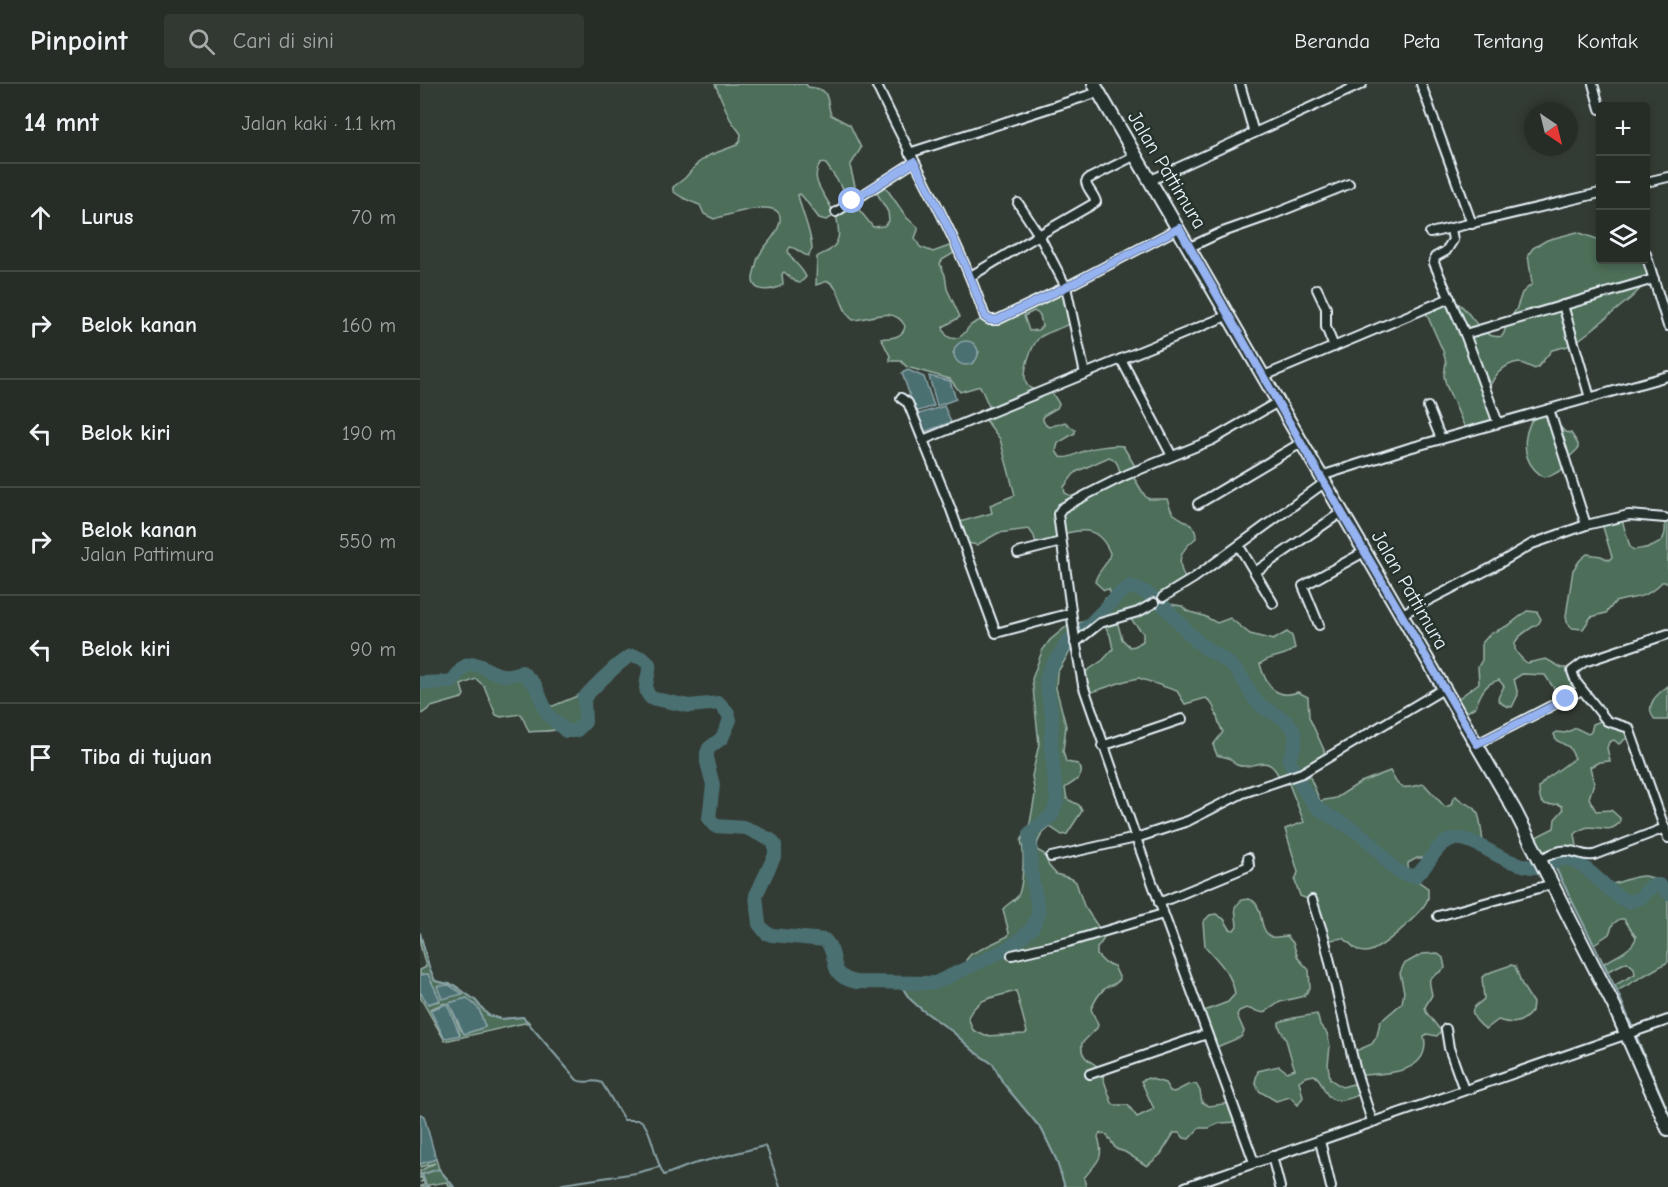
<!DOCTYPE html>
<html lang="id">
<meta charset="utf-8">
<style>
:root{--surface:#262d27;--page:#323933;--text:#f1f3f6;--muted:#a4a8a7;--line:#424944}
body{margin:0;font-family:"Comic Neue",sans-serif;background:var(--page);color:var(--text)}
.controls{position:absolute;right:18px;top:18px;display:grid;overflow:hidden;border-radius:6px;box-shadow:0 3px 9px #0003}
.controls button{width:54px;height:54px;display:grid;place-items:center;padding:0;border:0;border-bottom:2px solid var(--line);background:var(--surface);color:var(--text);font:30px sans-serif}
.compass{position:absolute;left:1104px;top:18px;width:54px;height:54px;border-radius:50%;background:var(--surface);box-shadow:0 3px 9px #0003;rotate:145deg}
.stop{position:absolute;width:18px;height:18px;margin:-14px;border:4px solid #95b2f1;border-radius:50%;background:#fff}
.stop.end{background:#95b2f1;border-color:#fff;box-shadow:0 2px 6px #0008}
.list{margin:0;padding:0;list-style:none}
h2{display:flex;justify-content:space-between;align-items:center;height:78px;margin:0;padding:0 24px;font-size:26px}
h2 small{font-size:20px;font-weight:400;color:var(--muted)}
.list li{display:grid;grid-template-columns:39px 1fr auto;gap:18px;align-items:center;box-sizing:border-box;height:108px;padding:0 24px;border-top:2px solid var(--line)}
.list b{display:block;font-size:22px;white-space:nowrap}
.list p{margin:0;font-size:20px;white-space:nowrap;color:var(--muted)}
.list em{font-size:20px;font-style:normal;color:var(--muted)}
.icon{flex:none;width:33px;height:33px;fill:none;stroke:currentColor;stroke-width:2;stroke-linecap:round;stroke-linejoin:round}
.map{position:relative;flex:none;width:1248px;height:1103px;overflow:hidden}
header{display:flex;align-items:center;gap:36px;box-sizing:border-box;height:84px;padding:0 30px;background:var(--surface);border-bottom:2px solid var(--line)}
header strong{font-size:28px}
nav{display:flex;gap:33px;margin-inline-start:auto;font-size:21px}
.search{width:420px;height:54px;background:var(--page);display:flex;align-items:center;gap:15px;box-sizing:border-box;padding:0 21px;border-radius:6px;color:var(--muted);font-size:22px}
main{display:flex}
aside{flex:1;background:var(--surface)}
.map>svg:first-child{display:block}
.green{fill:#4d6e59;stroke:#9ab0a8;stroke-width:1.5;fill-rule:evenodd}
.water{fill:#4c6f72;stroke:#8aa3a8;stroke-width:1.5}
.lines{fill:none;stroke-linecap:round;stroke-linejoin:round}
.stream{stroke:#8aa3a8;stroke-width:2}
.river{stroke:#4c6f72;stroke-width:14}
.minor-casing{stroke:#e8f1f8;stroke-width:12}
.primary-casing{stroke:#e8f1f8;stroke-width:16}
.minor{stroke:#26332d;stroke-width:8}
.primary{stroke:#26332d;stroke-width:12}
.route{stroke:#95b2f1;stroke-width:8}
.labels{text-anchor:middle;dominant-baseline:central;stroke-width:5;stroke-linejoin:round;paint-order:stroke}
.street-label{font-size:20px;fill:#e8f1f8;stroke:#26332d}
</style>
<header>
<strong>Pinpoint</strong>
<div class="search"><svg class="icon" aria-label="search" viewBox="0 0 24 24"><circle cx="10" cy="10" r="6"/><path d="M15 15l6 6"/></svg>Cari di sini</div>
<nav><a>Beranda</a><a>Peta</a><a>Tentang</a><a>Kontak</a></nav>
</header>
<main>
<aside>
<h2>14 mnt<small>Jalan kaki · 1.1 km</small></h2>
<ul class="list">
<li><svg class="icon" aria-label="ahead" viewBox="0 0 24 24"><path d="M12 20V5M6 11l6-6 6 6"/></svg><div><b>Lurus</b></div><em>70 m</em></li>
<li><svg class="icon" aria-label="right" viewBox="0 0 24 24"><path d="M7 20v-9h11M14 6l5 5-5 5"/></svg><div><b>Belok kanan</b></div><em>160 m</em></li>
<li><svg class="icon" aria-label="left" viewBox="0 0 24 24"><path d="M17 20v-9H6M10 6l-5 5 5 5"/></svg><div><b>Belok kiri</b></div><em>190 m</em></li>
<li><svg class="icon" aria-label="right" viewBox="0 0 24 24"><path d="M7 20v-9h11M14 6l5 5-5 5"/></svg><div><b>Belok kanan</b><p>Jalan Pattimura</p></div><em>550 m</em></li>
<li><svg class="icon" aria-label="left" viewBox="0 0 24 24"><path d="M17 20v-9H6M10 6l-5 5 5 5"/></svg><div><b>Belok kiri</b></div><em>90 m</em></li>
<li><svg class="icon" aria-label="arrive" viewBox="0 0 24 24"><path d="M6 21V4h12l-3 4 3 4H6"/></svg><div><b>Tiba di tujuan</b></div></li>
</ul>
</aside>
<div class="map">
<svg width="1248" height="1103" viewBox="0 0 1248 1103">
<rect width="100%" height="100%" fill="#333c34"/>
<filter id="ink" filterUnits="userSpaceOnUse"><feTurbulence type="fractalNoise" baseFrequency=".0167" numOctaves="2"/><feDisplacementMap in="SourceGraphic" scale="12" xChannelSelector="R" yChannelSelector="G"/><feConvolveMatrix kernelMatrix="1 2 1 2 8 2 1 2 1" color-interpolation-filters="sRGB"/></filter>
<g filter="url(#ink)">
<!-- green -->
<g class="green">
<path d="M295,0H386L388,3C412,5 405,13 411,31L430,41L441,64L430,82L435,102L433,106L427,108L424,106L406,80L401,79C386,98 411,114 414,132L406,136L399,134L383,113L380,110L378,111C382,130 391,146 392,165L388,172C381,170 377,164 370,163L368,167C371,177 382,183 386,193L380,199L376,198L364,188L362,190L363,200C356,207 333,210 333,195C333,190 336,182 337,177C340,165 352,157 357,146C376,107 307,131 294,135L284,130L280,121C273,119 258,112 253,107V103L265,94L278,79L290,71L317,61L320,57L321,50L310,35Z"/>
<path d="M462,98L487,134L498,143V146L495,154L500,163L513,168L532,161L537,167L522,176L520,180L525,191L527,205L540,233L523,243C524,252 532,258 541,252C545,250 547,244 551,241C556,238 561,236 565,233L570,236L646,203L650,239C641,245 630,247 620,253C611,260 598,296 610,304C617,308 626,307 633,310L639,320L637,324L623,332C622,337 624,340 629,343L645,338L655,346V349L638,359L636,367L640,373C649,375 655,370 664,367C671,364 696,360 703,362L716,384L711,389L725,412L729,415H747C749,420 750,425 753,429C763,438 776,438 776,454C758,468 756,479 767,498L746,511L749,520L762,522L767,527L784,532L797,539L810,534L830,550L853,556L867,548L872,552L875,564C866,574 850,571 840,580C846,601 855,616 878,608L888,613L889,633L904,666L905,675L887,686L900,717L916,714L941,698L970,687C972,690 973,693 975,696C982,709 993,701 1004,700L1025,723L1031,721L1033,714L1036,712C1041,718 1046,719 1053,723C1061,728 1061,748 1063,757L1060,763C1036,750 1027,753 1012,774H997L988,779C987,791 999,798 1008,804C1008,807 1008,811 1008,814C1004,828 960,867 946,868C936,869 930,858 923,854L910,856L904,853L892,817L880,812L875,797L878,788L865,745L884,738L867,695L861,697C848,664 834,688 817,681C814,680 813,677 810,675C806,672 801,673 797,671L793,661L803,648C796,637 797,621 786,614L765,620L757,607L719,594L705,597L669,609L661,591L683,576L693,565L690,551L684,540L697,537L702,555L710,563L715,562L723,557V549L707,531L692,534L655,559L637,589L636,604L646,642L643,667L646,678L658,680C668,692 653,698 645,704L647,715L659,721L662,727L647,750L642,751L630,743C622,748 616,757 617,766L624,770L629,782L636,790L652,795L656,798L664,822L683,850V856L677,864V871L685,879L694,882L700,895C696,901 693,900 687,903C679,908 675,917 671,925L678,941L677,944L662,959C659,976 674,978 684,987L683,994L692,1019L695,1021H708L717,1033L734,1025L721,997L728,994L745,999L750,1007L754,1008L768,1001L776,1000L780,1007L782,1018L789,1022L810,1019L819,1038L799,1039L789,1044H779L769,1055L764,1054L760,1049H754L741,1070L727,1082L705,1068L696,1065L687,1051L680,1049L678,1053C685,1076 677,1077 664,1094L666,1103H645L636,1075L622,1046L583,999L573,980L556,969L533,948L501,925L489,914L479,898L515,899L548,884L546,876L551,870L588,852L589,849L583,825C587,820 594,817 598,812C603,802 605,767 601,757L610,739L615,711L612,692L619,660L612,595L622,567L630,556L647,542L666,537L682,524C683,518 683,514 691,511L689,505L684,506L675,498C677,486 689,481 690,469C679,443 664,444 640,451L641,458L617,464L614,452L609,445L578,449L557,461L543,458L536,439L572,429L570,421L595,411L580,355L562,331L571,327L560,302L540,308L530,295L487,283L481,277H470V272L461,254C471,255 484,253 485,242C474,221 452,235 433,236C420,226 422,205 408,197L396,201L397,173C401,170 405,169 410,166C424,155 417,142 416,128L432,117L453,143L464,142L469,137L468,128L454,104ZM614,227L620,231L622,242L618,246L609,247L604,232ZM543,258L559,268L556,275L550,279L533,269ZM689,373C698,376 699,384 701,393L655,414L645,409L644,403L653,391L658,387ZM596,907L607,948L605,950L565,952L553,946L548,933C560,911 575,914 596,907Z"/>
<path d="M1157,148L1180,156V176H1226L1233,192L1211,214L1169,248L1152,261L1132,266L1118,283L1115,285L1099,278C1082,280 1070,295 1068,311C1067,321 1071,331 1074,340L1047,348L1026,301L1024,292L1026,278L1023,267L1007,231L1006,223C1014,222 1026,217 1034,218C1049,220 1059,258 1082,252L1084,249L1087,238L1096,226L1102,209L1112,200L1108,171L1113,164L1127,156Z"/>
<path d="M1125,331L1136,338L1145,348L1151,349L1158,360V365L1145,377L1142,386L1130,392L1124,393C1101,379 1101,353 1114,332Z"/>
<path d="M1248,435V498H1242C1223,517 1218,511 1195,518L1186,529L1171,533L1163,545L1152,544L1147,538L1146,532L1153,486L1160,476L1167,470L1181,472L1189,476L1192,473L1183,443L1184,439L1202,436L1210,463L1214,466C1224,464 1241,463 1244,452C1246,448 1245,442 1245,437Z"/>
<path d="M1107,527L1117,528L1121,535L1119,539C1101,551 1081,559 1107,579L1126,575L1142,584H1149L1162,606L1146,615L1137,609L1125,591L1102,590L1094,595L1098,611L1092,623C1086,623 1080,620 1078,614L1084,602L1079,596C1063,600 1061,611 1055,623L1047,628L1043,625L1038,617L1039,614L1059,599L1058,583L1062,576V559L1070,550L1089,541Z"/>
<path d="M54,580C62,581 65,586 72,589C83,593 92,589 102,588L115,601L123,621L133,622L169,607L163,617L165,638C160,647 150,650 141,644C130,649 121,646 109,648L101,630L81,633L76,631L64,602L56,595L41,601L44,611L42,614L11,623L0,631V599L32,598L42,584Z"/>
<path d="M1248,602V636H1235C1223,622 1237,610 1248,602Z"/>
<path d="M1186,635L1205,642L1212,650L1199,660L1194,656L1189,658L1187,664L1190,677L1179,678L1170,683L1174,699L1169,714L1176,727L1191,726L1200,734V738C1186,755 1174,733 1155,750L1157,762L1154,765L1121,775L1110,756L1134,744L1135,735L1143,726L1142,722L1138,720C1122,723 1119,719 1119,703L1126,695L1155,674L1149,663L1136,656L1134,650L1137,648L1145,649L1156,644L1168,650L1171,648L1173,640Z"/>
<path d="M1143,774C1160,775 1174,789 1184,801C1200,801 1218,787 1232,794L1235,801L1248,802V878L1197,907L1195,901L1215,890L1214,884L1207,878L1188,887L1184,879C1195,873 1214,865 1216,853L1204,835H1200L1193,840L1189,850L1174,860L1133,779Z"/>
<path d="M829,815C846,820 836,846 852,853C856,854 863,852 867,852L873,859L878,874L889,886L890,904L884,912L860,918L844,929L826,924L819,927L817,931L824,947L821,953L792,965L779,929L808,918L815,910C812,889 798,877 785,862L783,838L790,831L796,830L804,835L810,845L814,846L817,842L815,823L822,816Z"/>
<path d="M0,849L9,883L15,897L34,901L55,916L68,931L81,935L103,933L109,938L25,957L0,913V908L8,920L20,917L8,890L0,891V886L6,883L0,860ZM47,914L59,925L65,943L45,950L40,945L29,919ZM25,919L38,946L40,950L24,953L10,925Z"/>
<path d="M1017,869L1023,874L1025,884C1009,898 1007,888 1012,911L1005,923L1006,928L1021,947L1017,952L1007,950L1004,952C1012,990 965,990 939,991L931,969L952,960L957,952L960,938L982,919L984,908L980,889L984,880L1002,870Z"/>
<path d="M1091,881L1095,882L1102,901L1113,919L1112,927C1102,940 1092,941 1078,936L1066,945C1061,942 1050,932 1053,925C1055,921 1061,918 1064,915L1062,893L1071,888Z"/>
<path d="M897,930L900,941L907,949L910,962L908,981L910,995L922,1003L937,999L941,1010C929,1015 913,1023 905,1007C901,1000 901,995 894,991L885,993L879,997L883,1013L878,1021L870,1013L856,1017L839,1007L835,998L838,987L859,982L867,988L875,985C871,976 869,965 866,956C864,949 858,946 859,938L873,934Z"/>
<path d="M16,1075L19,1085L34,1103H30L27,1098L8,1101L9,1103H0L4,1101V1097L0,1098L3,1096V1093L0,1094V1087L15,1079L0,1083V1080Z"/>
</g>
<!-- water -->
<g class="water">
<circle cx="546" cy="269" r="12"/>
<path d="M488,286L504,293L514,322L499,327L495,326L482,289Z"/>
<path d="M509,292L530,297L536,315L517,322Z"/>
<path d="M524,322L531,338L504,348L496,331Z"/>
<path d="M8,890L20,916L8,920L0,908V891Z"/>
<path d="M29,901L43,910L22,915L17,902Z"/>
<path d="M47,914L59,925L65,943L44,950L29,919Z"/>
<path d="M27,920L40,951L27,954L24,953L10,926Z"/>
<path d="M0,1030L4,1032L16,1075L0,1080Z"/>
</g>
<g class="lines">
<!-- stream -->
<g class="stream">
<path d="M1133,779L1198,909L1248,1027"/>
<path d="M0,849L9,883L15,897L34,901L55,916L68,931L81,935L103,933L157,996C165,1001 174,994 182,999L204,1036H220C233,1045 234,1076 244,1091L273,1080L344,1062L347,1065L360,1103"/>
<path d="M479,898L489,914L501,925L533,948L556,969L573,980L583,999L622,1046L636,1075L645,1103"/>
<path d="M2,1090L7,1103"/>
<path d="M0,1091L19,1085L34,1103"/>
<path d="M137,1103L143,1100L216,1089L239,1083"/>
</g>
<!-- river -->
<path class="river" d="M0,599L32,598C36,593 39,587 44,583C59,574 69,591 84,591C90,592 96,589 102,588L115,601L128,631L146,647H156L165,638L164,614C171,606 203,573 212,572C219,571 225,576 229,580C231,593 220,603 231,614L269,622L299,619L308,629L310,636L302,654L289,664L287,669V678L293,701L289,734L295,742L326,744L351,756L355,761V771L336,811L339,840L346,849L352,851L405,856C421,873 405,891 436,898L515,899L585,866L597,858L612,844L619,829L611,788L610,749L632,731L637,717L631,663L632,633L626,597L629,586L648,557L667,543L699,510L710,502C744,512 755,538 780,560C791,569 807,575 817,587C826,597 829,611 840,621C851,630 865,632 873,645C879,656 873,665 869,675C873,688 888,715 897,723C913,737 934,742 949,757C964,771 973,792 995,792C1009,783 1014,762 1030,756C1048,750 1068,768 1085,775C1091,778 1099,780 1106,782C1126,788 1138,769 1154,777C1176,788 1187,809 1208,818L1219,815L1233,801H1239L1248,809"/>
<defs>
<g id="minor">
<path d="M456,0C493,79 537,150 565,233L570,236H577L646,203L759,144"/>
<path d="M820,0L834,49"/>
<path d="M1001,0L1052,140"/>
<path d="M1173,0L1180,25"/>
<path d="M489,69L679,8"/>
<path d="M731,96L942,0"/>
<path d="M1226,98L1248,93"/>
<path d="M598,119L619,151L673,120L676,118C674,110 667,105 666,98L668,95L716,71"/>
<path d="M416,128L494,78"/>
<path d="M1031,145L1033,156L1026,167L1015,173L1014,179L1045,250L1078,339"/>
<path d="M1010,149L1180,109"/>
<path d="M770,163L800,149L854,130L929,100"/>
<path d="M1226,170L1248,242"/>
<path d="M551,192L619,151L646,203L665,290"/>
<path d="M897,205L906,224V243L914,263"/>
<path d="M1143,221L1170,314"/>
<path d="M1045,250L1234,195"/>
<path d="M701,275L752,372"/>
<path d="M844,292L1030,214"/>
<path d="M481,314L488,319L503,356"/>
<path d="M1008,323L1021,355"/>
<path d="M901,392L989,364L1248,292"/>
<path d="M778,420L881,359"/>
<path d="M1166,441L1209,431L1245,434"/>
<path d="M819,462L853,519"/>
<path d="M598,469L641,458"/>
<path d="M835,488L922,428"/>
<path d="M743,513L774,494L904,399"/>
<path d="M651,529L576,549L530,423L503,356L809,231"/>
<path d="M982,530L1073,483L1112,460L1166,441L1129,325"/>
<path d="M899,541L883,502L946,467"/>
<path d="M1248,550L1164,578L1152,587L1156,598L1187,637L1209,644L1248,754"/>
<path d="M655,559L680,539L718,528L734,519"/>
<path d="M1057,660L1162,606"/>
<path d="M682,662L762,635"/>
<path d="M631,773L716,754L663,601L655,556L638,430L642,424L668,410L706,391L792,356L858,318"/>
<path d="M1121,775C1129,771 1140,765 1150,767C1159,768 1164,773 1174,771L1245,744"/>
<path d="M892,816L904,853L936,988L952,1037"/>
<path d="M739,819L829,782L828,774"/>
<path d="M1018,832L1133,800"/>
<path d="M592,871L648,858L743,830"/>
<path d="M1026,945L1029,964L1044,1006"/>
<path d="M670,990L787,950"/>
<path d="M900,1057L911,1103"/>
<path d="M852,1072L860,1103"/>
<path d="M834,1078L716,754L768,737L823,709L882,689L1025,604"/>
<path d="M765,1103L1248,936"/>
</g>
<path id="primary" d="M674,0L1095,727L1194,922L1248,1045"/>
</defs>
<!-- minor casing -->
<use href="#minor" class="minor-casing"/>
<!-- primary casing -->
<use href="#primary" class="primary-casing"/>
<!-- minor -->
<use href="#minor" class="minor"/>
<!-- primary -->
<use href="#primary" class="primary"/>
</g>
</g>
<g class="lines" filter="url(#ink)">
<!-- route -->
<path class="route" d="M432,117L494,78C522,128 546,178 565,233L570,236H577L646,203L759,144L881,359L1057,660L1146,615"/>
</g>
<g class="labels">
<!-- street labels -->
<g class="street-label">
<text transform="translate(747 86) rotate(59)">Jalan Pattimura</text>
<text transform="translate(990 506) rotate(60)">Jalan Pattimura</text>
</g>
</g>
</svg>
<div class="controls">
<button>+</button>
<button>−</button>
<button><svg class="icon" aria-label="layers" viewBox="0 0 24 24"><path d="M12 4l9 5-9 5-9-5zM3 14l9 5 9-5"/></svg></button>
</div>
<svg class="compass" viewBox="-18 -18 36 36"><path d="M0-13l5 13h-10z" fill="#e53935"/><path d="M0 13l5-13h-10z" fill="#a4a8a7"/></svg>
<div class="stop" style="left:432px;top:117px"></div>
<div class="stop end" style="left:1146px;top:615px"></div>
</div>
</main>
